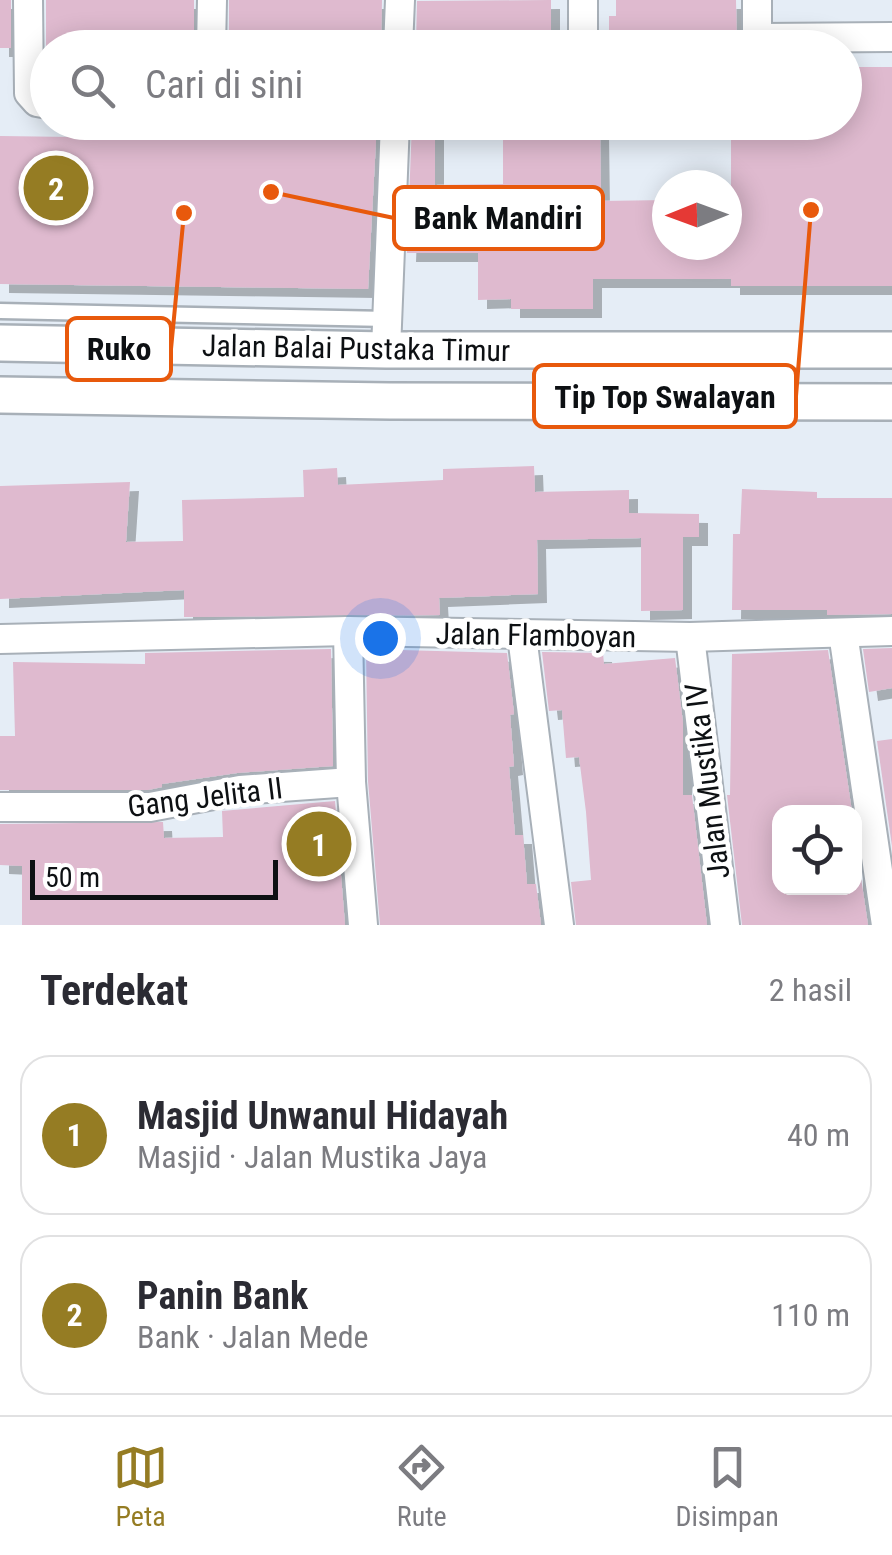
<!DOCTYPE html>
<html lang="id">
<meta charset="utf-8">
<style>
:root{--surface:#fff;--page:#f2f2f3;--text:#2b2b33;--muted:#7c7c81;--line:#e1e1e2;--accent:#957c23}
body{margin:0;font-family:"Roboto Condensed",sans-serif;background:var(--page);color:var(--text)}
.controls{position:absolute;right:30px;bottom:30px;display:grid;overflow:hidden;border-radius:20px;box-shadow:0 5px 25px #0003}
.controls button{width:90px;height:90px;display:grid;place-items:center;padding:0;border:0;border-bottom:2px solid var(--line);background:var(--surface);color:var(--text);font:50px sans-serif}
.compass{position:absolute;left:652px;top:170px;width:90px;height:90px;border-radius:50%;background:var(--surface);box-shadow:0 5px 25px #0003;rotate:269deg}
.scale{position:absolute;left:30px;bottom:25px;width:248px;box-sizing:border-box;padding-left:10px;border:5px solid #0d1013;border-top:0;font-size:28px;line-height:35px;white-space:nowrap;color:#0d1013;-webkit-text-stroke:8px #fff;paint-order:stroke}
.you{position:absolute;left:380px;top:638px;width:35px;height:35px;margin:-25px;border:8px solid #fff;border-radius:50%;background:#1a73e8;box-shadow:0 0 0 15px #1a73e833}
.badge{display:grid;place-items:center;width:65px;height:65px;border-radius:50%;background:var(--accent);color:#fff;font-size:32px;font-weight:700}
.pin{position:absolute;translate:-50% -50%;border:5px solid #fff;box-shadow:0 2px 10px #0006}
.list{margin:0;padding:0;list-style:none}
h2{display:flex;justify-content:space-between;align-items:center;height:130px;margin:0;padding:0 40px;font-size:42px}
h2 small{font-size:32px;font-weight:400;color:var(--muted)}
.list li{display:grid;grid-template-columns:65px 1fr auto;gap:30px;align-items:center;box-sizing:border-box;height:160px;margin:0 20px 20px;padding:0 20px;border:2px solid var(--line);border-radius:30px}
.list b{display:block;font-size:38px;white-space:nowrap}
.list p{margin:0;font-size:32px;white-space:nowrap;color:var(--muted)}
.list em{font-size:32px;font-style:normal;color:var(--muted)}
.icon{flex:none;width:55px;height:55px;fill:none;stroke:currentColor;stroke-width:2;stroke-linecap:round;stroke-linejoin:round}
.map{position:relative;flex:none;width:892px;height:925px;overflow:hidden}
.search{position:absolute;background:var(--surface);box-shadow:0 5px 25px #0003;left:30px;right:30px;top:30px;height:110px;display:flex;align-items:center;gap:25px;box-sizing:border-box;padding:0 35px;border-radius:55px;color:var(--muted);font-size:38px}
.sheet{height:490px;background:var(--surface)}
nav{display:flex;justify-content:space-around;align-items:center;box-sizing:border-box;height:140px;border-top:2px solid var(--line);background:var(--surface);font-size:28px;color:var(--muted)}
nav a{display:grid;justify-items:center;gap:5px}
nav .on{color:var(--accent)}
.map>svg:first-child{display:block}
.building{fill:#dfbacf;filter:url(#shadow)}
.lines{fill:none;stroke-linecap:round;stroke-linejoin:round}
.service-casing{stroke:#a8b0b8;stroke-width:19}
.minor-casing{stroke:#a8b0b8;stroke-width:32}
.tertiary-casing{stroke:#a8b0b8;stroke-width:40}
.service{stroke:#fff;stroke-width:14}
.minor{stroke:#fff;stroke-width:28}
.tertiary{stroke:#fff;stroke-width:35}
.labels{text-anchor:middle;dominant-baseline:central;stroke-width:9;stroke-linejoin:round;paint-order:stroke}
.street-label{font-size:30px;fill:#0d1013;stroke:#fff}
.leader{fill:none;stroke:#e8590c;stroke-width:4}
.callout-dot{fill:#e8590c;stroke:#fff;stroke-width:4}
.callout{fill:#fff;stroke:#e8590c;stroke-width:4}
.callout-label{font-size:32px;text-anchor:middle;font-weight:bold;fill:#0d1013}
</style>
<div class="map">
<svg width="892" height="925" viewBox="0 0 892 925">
<defs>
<filter id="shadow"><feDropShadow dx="9" dy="9" stdDeviation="0" flood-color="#0004"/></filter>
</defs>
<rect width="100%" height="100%" fill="#e5edf6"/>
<!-- building -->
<g class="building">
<rect x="0" y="0" width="11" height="48"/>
<rect x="46" y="0" width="148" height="48"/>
<path d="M229,0H382L381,44L298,43V48H229Z"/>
<path d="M551,0V42L501,43V48H418L416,44L417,1Z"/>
<path d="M616,0H736L737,48L609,45V16H616Z"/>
<path d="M844,67H892V286H731V279H593V309H511V299L478,300V253H407L412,122H435V185L503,184V122H572V126H600L601,201L667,200V245H731V134H765V122H844Z"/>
<path d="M303,122H377L368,289L0,284V136L303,140Z"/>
<path d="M534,466L535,492L629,490V513L699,514V537H683V610L641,611V538L537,540L538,594L439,598L440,615L184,617V590L0,599V486L130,482L126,542L183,541L182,500L304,497L303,470L337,468L338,485L443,480V469Z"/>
<path d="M742,489L817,492V498H892V614L827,615V610H732L733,534H740Z"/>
<path d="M892,648V688L869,692L863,649Z"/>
<path d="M331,649L333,766L237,773L162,784V787L148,790H0V736H15L13,662L145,664V653Z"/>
<path d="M366,649L507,653L514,714L510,715L514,766L509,767L515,835H523L527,884H536L541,925H380L368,781Z"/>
<path d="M828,650L852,812H780V888H854V831L868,925H742L727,795H730L732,654Z"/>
<path d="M542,652L603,653L604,664L675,658L683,723V795H692L707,925H576L571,882L591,880L586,812L579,757L566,758L562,710L549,711Z"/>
<path d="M892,739V846L877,741Z"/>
<path d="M335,801L345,925H22V866L0,865V824L163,822L164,838L223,837L222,811Z"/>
</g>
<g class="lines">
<defs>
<path id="service" d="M0,311L388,319"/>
<g id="minor">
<path d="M28,0L29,93L37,102L48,104"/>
<path d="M583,0V48"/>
<path d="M757,38L892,37"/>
<path d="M211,48L212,0"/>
<path d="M398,48L400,0"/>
<path d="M757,48V0"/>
<path d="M386,350L395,122"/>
<path d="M348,631L351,782L363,925"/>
<path d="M843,633L886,925"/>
<path d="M522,636L559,925"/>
<path d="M690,637L725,925"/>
<path d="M0,639L348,631L690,637L892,631"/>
<path d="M0,807H150L240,790L351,782"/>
</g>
<g id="tertiary">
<path d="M0,343L386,350H892"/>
<path d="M0,395L390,401L892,402"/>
</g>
</defs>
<!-- service casing -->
<use href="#service" class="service-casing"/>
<!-- minor casing -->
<use href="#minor" class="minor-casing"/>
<!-- tertiary casing -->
<use href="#tertiary" class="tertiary-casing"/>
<!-- service -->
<use href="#service" class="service"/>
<!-- minor -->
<use href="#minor" class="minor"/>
<!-- tertiary -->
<use href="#tertiary" class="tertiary"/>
</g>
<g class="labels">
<!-- street labels -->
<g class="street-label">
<text transform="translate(356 348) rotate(1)">Jalan Balai Pustaka Timur</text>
<text transform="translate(536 635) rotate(1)">Jalan Flamboyan</text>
<text transform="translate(707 781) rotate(-97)">Jalan Mustika IV</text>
<text transform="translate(205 797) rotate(-7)">Gang Jelita II</text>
</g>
</g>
<!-- callouts -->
<path class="leader" d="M271 192L394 218M184 213L171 349M811 210L796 396"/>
<g class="callout-dot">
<circle cx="271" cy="192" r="10"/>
<circle cx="184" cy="213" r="10"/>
<circle cx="811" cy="210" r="10"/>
</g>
<g class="callout">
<rect x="394" y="187" width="209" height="62" rx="10"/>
<rect x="67" y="318" width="104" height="62" rx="10"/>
<rect x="534" y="365" width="262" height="62" rx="10"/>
</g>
<g class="callout-label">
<text x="498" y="229">Bank Mandiri</text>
<text x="119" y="360">Ruko</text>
<text x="665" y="408">Tip Top Swalayan</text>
</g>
</svg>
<div class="controls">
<button><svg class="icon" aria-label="locate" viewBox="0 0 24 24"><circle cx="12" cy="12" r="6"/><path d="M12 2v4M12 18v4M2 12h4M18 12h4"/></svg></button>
</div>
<svg class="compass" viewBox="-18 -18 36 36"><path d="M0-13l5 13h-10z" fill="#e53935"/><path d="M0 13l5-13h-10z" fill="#7c7c81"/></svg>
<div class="scale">50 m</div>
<div class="you"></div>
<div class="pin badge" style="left:319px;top:844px">1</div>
<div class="pin badge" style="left:56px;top:188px">2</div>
<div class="search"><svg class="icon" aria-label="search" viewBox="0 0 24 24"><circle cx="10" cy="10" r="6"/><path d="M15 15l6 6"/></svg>Cari di sini</div>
</div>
<section class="sheet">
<h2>Terdekat<small>2 hasil</small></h2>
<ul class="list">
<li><span class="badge">1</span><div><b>Masjid Unwanul Hidayah</b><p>Masjid · Jalan Mustika Jaya</p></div><em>40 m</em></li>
<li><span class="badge">2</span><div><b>Panin Bank</b><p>Bank · Jalan Mede</p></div><em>110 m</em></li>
</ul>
</section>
<nav>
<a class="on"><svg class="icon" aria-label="map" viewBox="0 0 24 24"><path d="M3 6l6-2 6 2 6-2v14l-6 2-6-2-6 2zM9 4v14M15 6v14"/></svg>Peta</a>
<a><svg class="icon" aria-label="directions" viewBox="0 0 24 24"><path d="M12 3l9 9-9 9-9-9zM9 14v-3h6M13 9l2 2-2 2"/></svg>Rute</a>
<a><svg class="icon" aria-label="saved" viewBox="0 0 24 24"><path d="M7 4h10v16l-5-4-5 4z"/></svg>Disimpan</a>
</nav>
